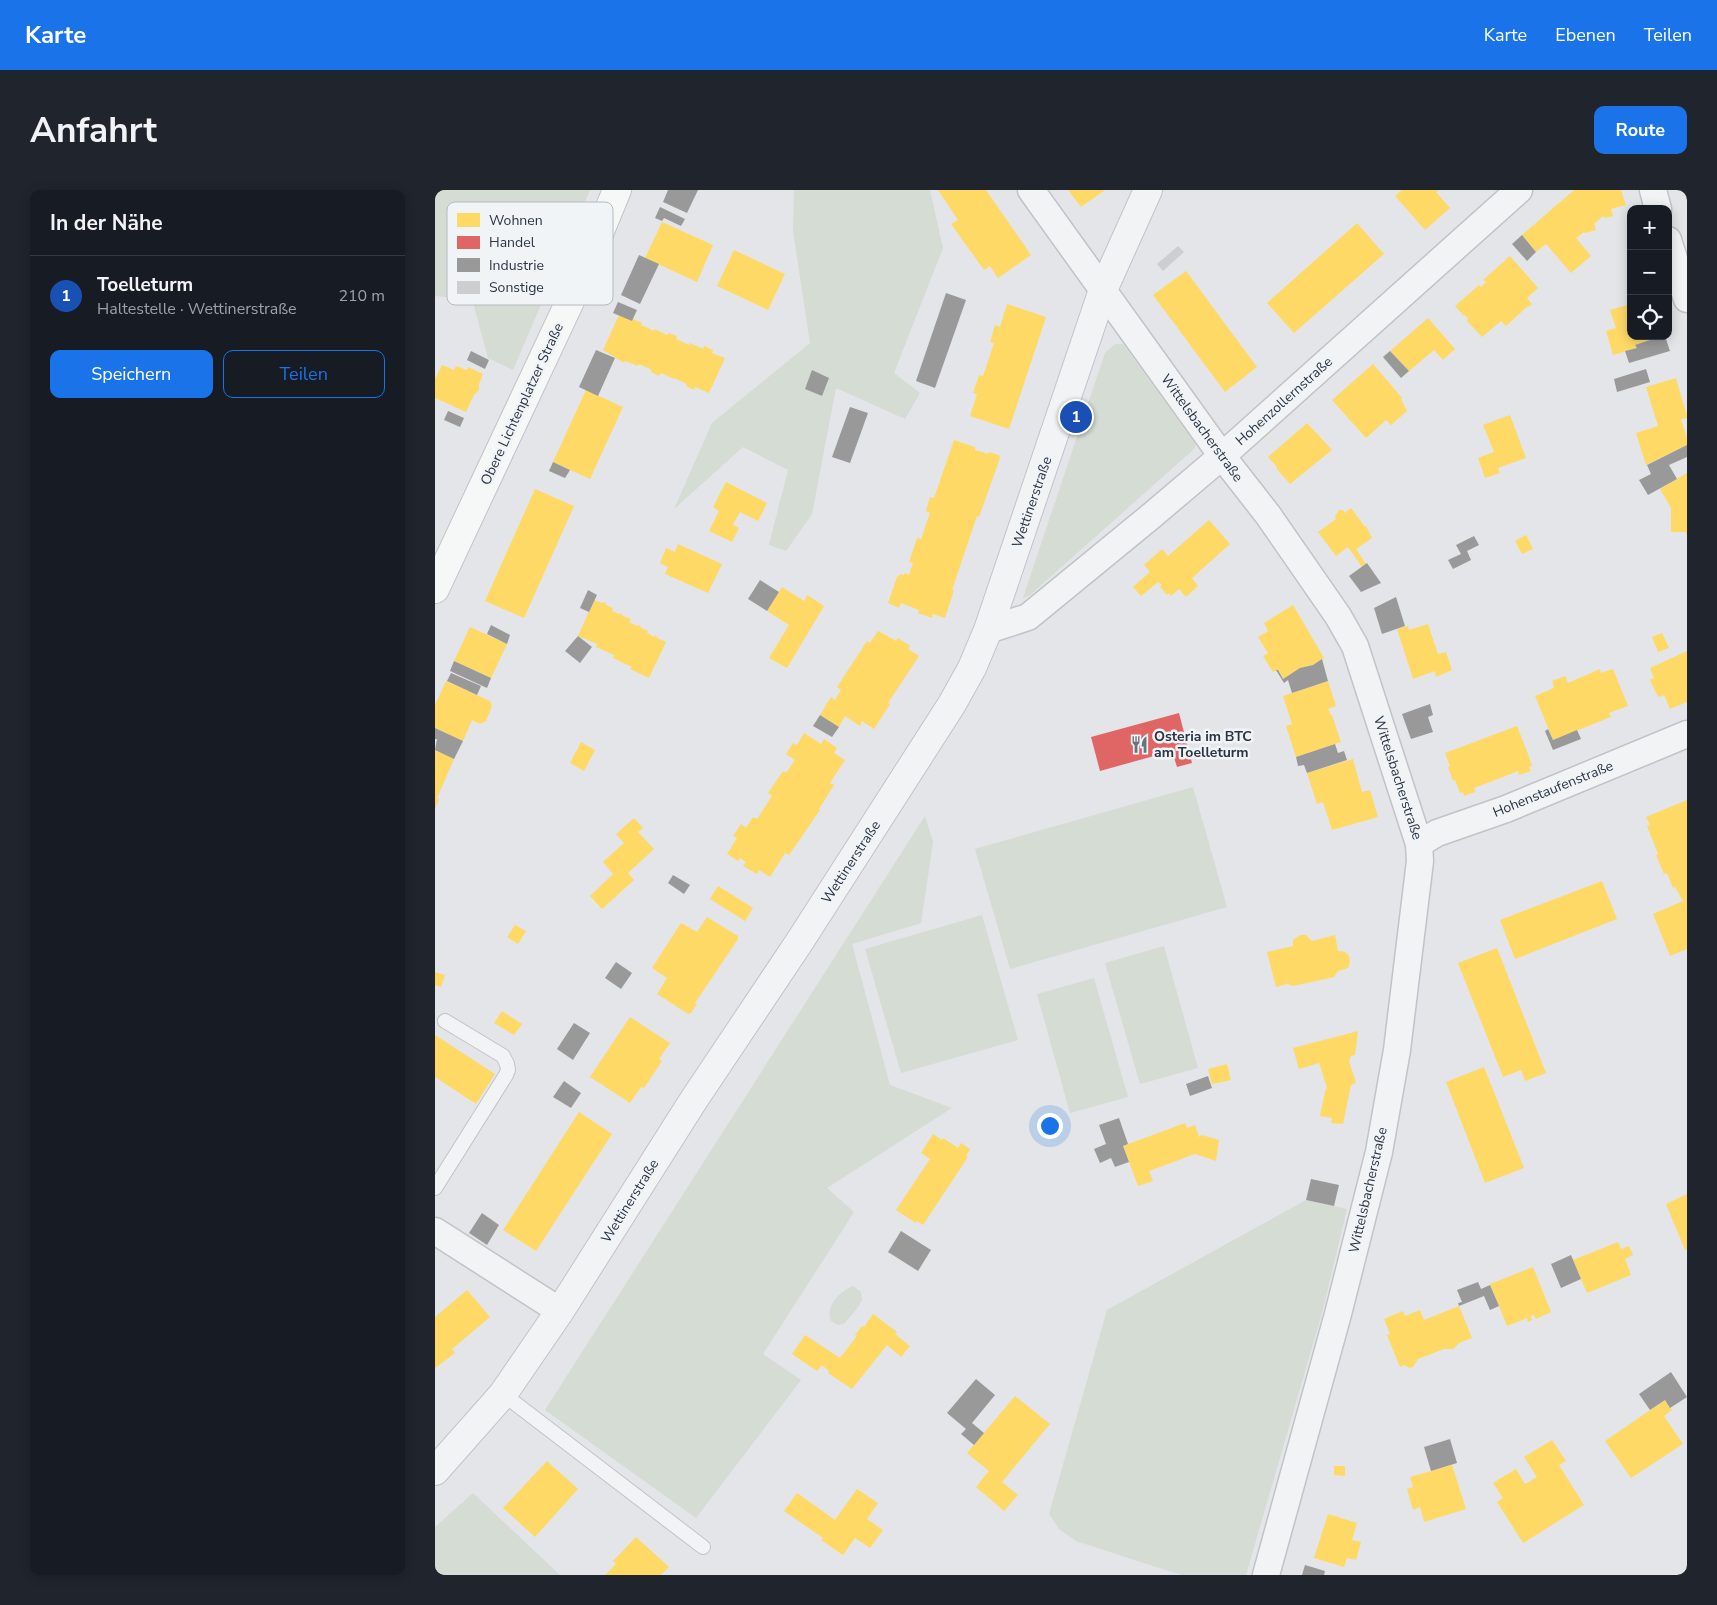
<!DOCTYPE html>
<html lang="de">
<meta charset="utf-8">
<style>
:root{--surface:#171b24;--page:#20242c;--text:#f1f3f6;--muted:#9ea1a6;--line:#363941;--accent:#1a73e8}
body{margin:0;font-family:"Nunito Sans",sans-serif;background:var(--page);color:var(--text)}
.controls{position:absolute;right:15px;top:15px;display:grid;overflow:hidden;border-radius:10px;box-shadow:0 2px 12px #0003}
.controls button{width:45px;height:45px;display:grid;place-items:center;padding:0;border:0;border-bottom:1px solid var(--line);background:var(--surface);color:var(--text);font:25px sans-serif}
.you{position:absolute;left:614px;top:935px;width:18px;height:18px;margin:-12px;border:4px solid #fff;border-radius:50%;background:#1a73e8;box-shadow:0 0 0 8px #1a73e833}
.badge{display:grid;place-items:center;width:32px;height:32px;border-radius:50%;background:var(--accent);color:#fff;font-size:16px;font-weight:700}
.pin{position:absolute;translate:-50% -50%;border:2px solid #fff;box-shadow:0 1px 5px #0006}
.list{margin:0;padding:0;list-style:none}
h2{display:flex;justify-content:space-between;align-items:center;height:65px;margin:0;padding:0 20px;font-size:21px}
h2 small{font-size:16px;font-weight:400;color:var(--muted)}
.list li{display:grid;grid-template-columns:32px 1fr auto;gap:15px;align-items:center;box-sizing:border-box;height:80px;padding:0 20px;border-top:1px solid var(--line)}
.list b{display:block;font-size:19px;white-space:nowrap}
.list p{margin:0;font-size:16px;white-space:nowrap;color:var(--muted)}
.list em{font-size:16px;font-style:normal;color:var(--muted)}
.actions{display:flex;gap:10px;padding:15px 20px}
.actions a{flex:1;padding:11px 0;border:1px solid var(--accent);border-radius:10px;text-align:center;font-size:18px;color:var(--accent)}
.actions .main{background:var(--accent);color:#fff}
.icon{flex:none;width:28px;height:28px;fill:none;stroke:currentColor;stroke-width:2;stroke-linecap:round;stroke-linejoin:round}
.map{position:relative;flex:none;width:1252px;height:1385px;overflow:hidden;border-radius:10px}
header{display:flex;align-items:center;gap:30px;box-sizing:border-box;height:70px;padding:0 25px;background:var(--accent);color:#fff}
header strong{font-size:24px}
nav{display:flex;gap:28px;margin-inline-start:auto;font-size:18px}
.intro{display:flex;align-items:center;justify-content:space-between;box-sizing:border-box;height:120px;padding:0 30px}
h1{margin:0;font-size:35px}
.button{padding:12px 22px;border-radius:10px;background:var(--accent);color:#fff;font-size:18px;font-weight:700}
main{display:flex;gap:30px;padding:0 30px}
aside{flex:1;background:var(--surface);border-radius:10px;box-shadow:0 2px 12px #0003}
.map>svg:first-child{display:block}
.green{fill:#d4dcd4}
.homes{fill:#ffd966}
.shops{fill:#e06666}
.industry{fill:#999}
.building{fill:#ccced0}
.lines{fill:none;stroke-linecap:round;stroke-linejoin:round}
.service-casing{stroke:#c1c3c6;stroke-width:16}
.minor-casing{stroke:#c1c3c6;stroke-width:29}
.tertiary-casing{stroke:#c1c3c6;stroke-width:30}
.secondary-casing{stroke:#c1c3c6;stroke-width:30}
.service{stroke:#f2f3f5;stroke-width:14}
.minor{stroke:#f2f3f5;stroke-width:26}
.tertiary{stroke:#f2f3f5;stroke-width:28}
.secondary{stroke:#f6f7f7;stroke-width:28}
.labels{text-anchor:middle;dominant-baseline:central;stroke-width:5;stroke-linejoin:round;paint-order:stroke}
.street-label{font-size:14px;fill:#2a3442;stroke:#f1f4f7}
.poi-label{font-size:14px;font-weight:bold;fill:#2a3442;stroke:#f1f4f7;text-anchor:start}
.key{fill:#f1f4f7;stroke:#b5bac1;stroke-width:1}
.key-label{font-size:14px;fill:#2a3442}
</style>
<header>
<strong>Karte</strong>
<nav><a>Karte</a><a>Ebenen</a><a>Teilen</a></nav>
</header>
<div class="intro"><h1>Anfahrt</h1><a class="button">Route</a></div>
<main>
<aside>
<h2>In der Nähe<small></small></h2>
<ul class="list">
<li><span class="badge" style="background:#1a4fb4">1</span><div><b>Toelleturm</b><p>Haltestelle · Wettinerstraße</p></div><em>210 m</em></li>
</ul>
<div class="actions"><a class="main">Speichern</a><a>Teilen</a></div>
</aside>
<div class="map">
<svg width="1252" height="1385" viewBox="0 0 1252 1385">
<rect width="100%" height="100%" fill="#e3e5e8"/>
<!-- green -->
<g class="green">
<path d="M0,0H155L78,180L53,168L37,109L0,106Z"/>
<path d="M359,0H495L508,58L459,183L485,203L470,229L401,198L377,324L351,361L334,355L353,280L308,257L239,319L277,233L375,153L358,41Z"/>
<path d="M680,154H688L761,255L759,259L595,405L588,408L670,163Z"/>
<path d="M758,597L792,717L575,779L540,659Z"/>
<path d="M490,626L498,652L486,733L417,754L455,895L517,918L392,998L419,1022L328,1164L366,1190L261,1328L110,1220Z"/>
<path d="M547,725L583,850L466,883L430,759Z"/>
<path d="M729,756L763,878L705,894L670,773Z"/>
<path d="M659,788L693,907L635,923L602,804Z"/>
<path d="M871,1010L912,1019L887,1123L811,1385H746L641,1351L624,1339L614,1324L672,1120Z"/>
<path d="M418,1096L426,1102L427,1110L424,1116L409,1134L403,1135L396,1131C390,1116 404,1102 418,1096Z"/>
<path d="M38,1303L125,1385H0V1337Z"/>
</g>
<!-- homes -->
<g class="homes">
<path d="M503,0H551L596,65L563,88L555,76L549,80L516,34L523,30Z"/>
<path d="M633,0H670L646,17Z"/>
<path d="M967,0H1004L1001,2L1015,18L990,40L960,6Z"/>
<path d="M1139,0H1186L1191,15L1176,19L1178,26L1170,28L1168,26L1159,34L1161,40L1150,43L1149,42L1141,48L1156,66L1136,83L1111,54L1101,62L1087,45Z"/>
<path d="M227,32L278,55L262,92L210,68Z"/>
<path d="M922,33L949,64L859,143L832,113Z"/>
<path d="M299,60L350,84L333,120L282,96Z"/>
<path d="M1075,66L1103,98L1092,108L1097,114L1094,117L1093,116L1071,136L1066,131L1047,147L1032,131L1033,129L1030,125L1029,126L1020,116L1044,95L1046,97L1051,92L1048,90Z"/>
<path d="M751,81L822,177L790,202L718,105Z"/>
<path d="M572,114L611,127L574,239L535,226L542,204L538,203L544,185L548,186L559,153L555,152L560,135L565,137Z"/>
<path d="M1196,114V146L1226,147L1200,155L1202,158L1178,165L1171,141L1181,138L1175,120Z"/>
<path d="M184,125L197,131L198,129L207,133L206,135L219,141L220,139L232,145L234,143L242,146L241,149L254,155L255,153L268,159L269,156L278,160L277,163L290,168L274,203L260,197L259,200L251,196L252,194L239,188V189L226,183L224,186L216,182L217,180L204,174L203,176L190,171L189,173L168,160Z"/>
<path d="M993,128L1020,159L1008,170L999,160L974,181L955,161Z"/>
<path d="M938,174L967,208L966,209L972,221L956,235L951,230L931,248L897,210Z"/>
<path d="M7,175L19,180L21,176L32,180L33,177L48,184L44,194V200L39,205L31,222L0,208V189Z"/>
<path d="M1241,188L1252,226V228L1246,229L1252,248V255L1211,275L1201,243L1223,236L1211,197Z"/>
<path d="M151,200L188,217L155,289L118,272Z"/>
<path d="M1075,225L1091,268L1063,278L1065,283L1050,288L1043,268L1059,262L1048,235Z"/>
<path d="M872,233L897,260L855,294L841,278L842,277L833,267Z"/>
<path d="M519,250L540,257V260L553,264L554,262L564,265L565,268L544,327L542,326L517,400H519L510,428L498,424L497,428L483,423L484,420L466,413L464,418L453,413L462,387L466,384L469,385L470,383L474,385L478,373L474,372L482,348L486,349L495,323L491,321L495,307L499,308Z"/>
<path d="M1252,283V344L1250,342H1236V318L1225,299Z"/>
<path d="M291,292L332,313L323,331L305,322L298,335L304,338L297,352L274,341L284,321L278,317Z"/>
<path d="M100,299L139,316L89,428L50,411Z"/>
<path d="M916,318L930,337L931,336L937,348L921,359L931,374L927,377L913,357L901,366L883,342L901,329L900,326L904,320H908L910,323Z"/>
<path d="M774,330L795,354L757,388L763,396L751,407L744,399L736,406L734,403L732,405L725,397L727,395L723,392L706,406L698,397L715,382L709,375L727,359L733,366Z"/>
<path d="M1091,345L1098,359L1087,364L1080,351Z"/>
<path d="M243,354L287,374L273,403L230,384L233,377L225,373L231,358L240,362Z"/>
<path d="M347,397L369,411L372,405L389,416L352,478L334,468L354,435L332,421Z"/>
<path d="M159,410L167,413L170,412L171,415L178,418L177,421L184,424L186,423L188,426L196,429L194,432L202,436L205,435L206,438L213,441L212,443L219,447L221,445L222,448L231,452L214,488L195,479L197,477L178,468L179,465L161,457L162,454L143,446Z"/>
<path d="M858,415L889,468L878,475L865,478L848,489L843,480L838,482L828,466L833,463L823,447L833,441L829,433Z"/>
<path d="M993,434L1003,464L1011,462L1017,480L1001,487L1000,481L978,489L962,439L973,436L974,440Z"/>
<path d="M35,437L72,454L56,488L19,471Z"/>
<path d="M443,441L461,451L463,448L475,456L473,459L484,466L453,513L455,514L439,539L427,531L425,536L410,526L404,537L385,525L396,507L400,510L406,500L402,497L432,451L435,453Z"/>
<path d="M1227,443L1234,458L1223,462L1217,447Z"/>
<path d="M1252,461V512L1235,519L1229,505L1223,507L1215,490L1219,488L1215,478Z"/>
<path d="M1165,479L1166,483L1178,479L1193,516L1174,523L1176,527L1118,550L1100,506L1119,498L1117,491L1130,486L1133,493Z"/>
<path d="M11,491L55,511L57,516L51,531L45,534L37,530L28,551L0,538V515Z"/>
<path d="M893,491L901,516L893,519L896,525H897L906,552L861,567L851,536L857,534L848,506Z"/>
<path d="M1082,536L1093,564L1097,576L1094,577L1096,581L1084,585L1083,581L1068,587L1039,598L1040,602L1029,606L1028,602L1025,603L1020,590L1018,591L1013,577L1015,576L1010,563Z"/>
<path d="M369,543L386,554L389,549L402,558L399,563L410,570L395,593L399,595L384,619L385,620L354,665L350,663L335,687L324,680L322,684L308,676L311,672L305,668L303,671L292,664L302,648L298,646L306,634L311,638L318,627L322,629L337,606L333,603L348,581L351,583L360,570L351,564L358,553L362,555Z"/>
<path d="M146,552L160,560L149,581L135,573Z"/>
<path d="M0,560L19,569L2,608L4,609L0,619Z"/>
<path d="M918,569L927,602L935,600L943,627L897,640L888,612L882,614L872,583Z"/>
<path d="M1252,610V759L1235,766L1218,724L1248,711L1240,697L1238,698L1232,683L1229,684L1221,665L1223,664L1212,636L1215,635L1211,627Z"/>
<path d="M199,628L208,638L203,642L219,659L193,683L199,690L167,719L155,706L178,684L168,672L189,653L181,644Z"/>
<path d="M1167,691L1182,729L1080,769L1065,730Z"/>
<path d="M283,696L318,718L310,731L275,709Z"/>
<path d="M272,727L303,746V749L260,813L262,814L256,823L253,824L222,804L232,788L217,778L246,733L262,742Z"/>
<path d="M80,735L91,741L83,754L72,747Z"/>
<path d="M865,745H871L877,751L900,745L903,761L910,762L914,766L915,772L913,778L903,781L899,787L858,796L852,794L841,797L832,762L858,756V750Z"/>
<path d="M1062,758L1111,883L1090,891L1086,880L1068,887L1023,773Z"/>
<path d="M0,782L10,785L6,797L0,795Z"/>
<path d="M67,821L87,834L79,845L59,833Z"/>
<path d="M195,827L235,853L224,869L227,871L209,898L206,897L195,913L155,887Z"/>
<path d="M923,841L920,865L916,866L914,871L921,893L916,895L908,934L896,933L897,928L885,926L890,901L892,898L884,873L864,879L858,858Z"/>
<path d="M0,845L60,884L41,914L0,887Z"/>
<path d="M792,874L796,890L777,894L773,879Z"/>
<path d="M1049,877L1089,978L1050,993L1011,892Z"/>
<path d="M144,922L177,944L101,1061L68,1040Z"/>
<path d="M750,933L752,938L760,935L764,947L767,945L784,950L781,971L760,964L714,981L718,991L703,996L688,956Z"/>
<path d="M498,944L507,950L508,948L523,958L526,953L535,959L531,966L533,967L488,1035L482,1031L481,1033L461,1020L495,969L486,963Z"/>
<path d="M1252,1004V1059L1250,1060L1231,1014Z"/>
<path d="M1183,1052L1186,1059L1194,1056L1198,1065L1190,1069L1196,1085L1152,1103L1138,1070Z"/>
<path d="M1098,1077L1116,1122L1101,1129L1099,1125L1096,1126L1097,1130L1093,1132L1092,1128L1072,1136L1055,1094Z"/>
<path d="M32,1100L55,1127L17,1159L20,1163L0,1178V1127Z"/>
<path d="M1024,1116L1037,1148L1024,1153L1018,1159H1009L983,1169L978,1177L975,1178L969,1175L965,1177L952,1145L955,1144L949,1129L968,1121L970,1126L985,1120L989,1130Z"/>
<path d="M438,1124L462,1142L460,1144L475,1156L466,1167L452,1155L417,1199L393,1183L394,1181L387,1175L382,1181L357,1164L370,1145L405,1168L422,1146L420,1145L427,1136L429,1137Z"/>
<path d="M580,1206L615,1234L567,1292L583,1305L569,1321L541,1297L554,1281L532,1263Z"/>
<path d="M1230,1210L1237,1220L1229,1226L1248,1254L1196,1288L1170,1251Z"/>
<path d="M1117,1250L1131,1271L1124,1275L1149,1315L1088,1353L1062,1312L1068,1308L1058,1293L1081,1279L1090,1294L1102,1287L1089,1267Z"/>
<path d="M112,1271L143,1299L100,1347L68,1318Z"/>
<path d="M1017,1275L1031,1319L989,1332L985,1317L978,1320L972,1299L978,1297L975,1287Z"/>
<path d="M899,1276H910V1286L899,1285Z"/>
<path d="M422,1299L443,1313L432,1329L448,1340L435,1358L420,1348L408,1365L386,1350L388,1348L349,1321L362,1303L400,1330Z"/>
<path d="M893,1324L922,1333L917,1350L926,1352L921,1370L912,1368L909,1377L879,1368Z"/>
<path d="M201,1347L234,1377L226,1385H170L181,1374L178,1371Z"/>
</g>
<!-- shops -->
<path class="shops" d="M744,523L757,573L742,577L737,561L665,581L656,547Z"/>
<!-- industry -->
<g class="industry">
<path d="M233,0H263L252,23L228,12Z"/>
<path d="M225,17L250,29L246,36L229,28L227,31L220,28Z"/>
<path d="M1087,45L1101,62L1092,71L1077,54Z"/>
<path d="M204,65L224,74L205,114L186,105Z"/>
<path d="M511,103L531,110L500,198L481,191Z"/>
<path d="M183,112L202,120L197,131L178,123Z"/>
<path d="M1227,146H1230L1235,161L1194,173L1190,161L1202,158L1200,155Z"/>
<path d="M161,160L180,168L163,206L144,197Z"/>
<path d="M36,161L54,170L50,179L32,170Z"/>
<path d="M955,161L974,181L966,188L948,167Z"/>
<path d="M1211,179L1215,192L1182,202L1179,189Z"/>
<path d="M377,180L394,188L387,206L370,199Z"/>
<path d="M415,217L433,223L415,273L397,267Z"/>
<path d="M13,221L29,228L25,237L9,230Z"/>
<path d="M1252,255V267L1234,275L1242,289L1213,305L1204,290L1216,284L1212,275Z"/>
<path d="M118,272L135,280L130,288L114,281Z"/>
<path d="M1039,346L1044,355L1032,361L1036,370L1018,379L1013,370L1026,364L1021,355Z"/>
<path d="M932,373L946,393L926,402L914,386Z"/>
<path d="M325,390L344,402L332,421L313,409Z"/>
<path d="M153,400L162,405L154,422L145,418Z"/>
<path d="M961,407L970,436L947,444L939,418Z"/>
<path d="M56,435L75,445L72,454L52,444Z"/>
<path d="M143,446L157,457L145,473L130,461Z"/>
<path d="M887,469L893,491L857,503L853,490L849,493L841,480H843L848,489L865,478L878,475Z"/>
<path d="M19,471L56,488L52,498L15,481Z"/>
<path d="M16,483L46,496L42,505L12,491Z"/>
<path d="M995,514L998,525L993,527L998,542L976,549L967,524Z"/>
<path d="M385,525L404,537L397,547L378,536Z"/>
<path d="M0,538L28,551L19,569L0,560L2,549H0Z"/>
<path d="M1113,539L1118,550L1142,540L1146,549L1118,560L1110,541Z"/>
<path d="M900,554L903,563L909,561L912,570L872,583L869,575L863,576L861,567Z"/>
<path d="M238,685L255,695L249,704L233,693Z"/>
<path d="M181,772L197,783L186,799L170,788Z"/>
<path d="M139,833L155,843L138,870L122,859Z"/>
<path d="M773,886L777,898L755,906L751,894Z"/>
<path d="M129,891L146,903L136,918L118,907Z"/>
<path d="M684,928L693,954L688,956L694,972L680,977L676,968L665,973L659,959L671,954L664,935Z"/>
<path d="M876,989L904,995L899,1016L871,1010Z"/>
<path d="M47,1023L64,1035L52,1055L34,1043Z"/>
<path d="M466,1041L496,1060L483,1081L453,1062Z"/>
<path d="M1136,1065L1146,1089L1126,1098L1116,1074Z"/>
<path d="M1043,1092L1046,1099L1055,1095L1064,1116L1055,1120L1049,1106L1024,1116L1023,1113L1027,1112L1022,1100Z"/>
<path d="M1236,1182L1252,1207L1235,1218L1230,1210L1215,1220L1204,1204Z"/>
<path d="M541,1189L560,1205L537,1233L549,1243L539,1255L526,1244L531,1239L512,1223Z"/>
<path d="M1015,1249L1022,1273L996,1281L989,1257Z"/>
<path d="M870,1375L890,1381L889,1385H867Z"/>
</g>
<!-- building -->
<path class="building" d="M743,56L749,62L728,81L722,74Z"/>
<g class="lines">
<defs>
<g id="service">
<path d="M0,998L71,885L73,880L72,874L68,866L10,831"/>
<path d="M68,1204L268,1357"/>
</g>
<g id="minor">
<path d="M596,0L787,266L833,325L903,426L920,456L984,654L985,671L962,860L944,962L903,1124L831,1385"/>
<path d="M1218,0L1223,19"/>
<path d="M1233,50L1252,109"/>
<path d="M553,440L593,427L715,327L787,266L1084,0"/>
<path d="M984,654L1002,643L1071,619L1252,544"/>
<path d="M0,1041L125,1121"/>
</g>
<path id="tertiary" d="M0,1281L68,1204L125,1121L258,911L365,751L517,514L537,478L553,440L668,100L713,0"/>
<path id="secondary" d="M0,399L144,92L182,0"/>
</defs>
<!-- service casing -->
<use href="#service" class="service-casing"/>
<!-- minor casing -->
<use href="#minor" class="minor-casing"/>
<!-- tertiary casing -->
<use href="#tertiary" class="tertiary-casing"/>
<!-- secondary casing -->
<use href="#secondary" class="secondary-casing"/>
<!-- service -->
<use href="#service" class="service"/>
<!-- minor -->
<use href="#minor" class="minor"/>
<!-- tertiary -->
<use href="#tertiary" class="tertiary"/>
<!-- secondary -->
<use href="#secondary" class="secondary"/>
</g>
<!-- icons -->
<defs>
<symbol id="restaurant-bare" viewBox="-9 -9 18 18"><path d="M-5-6h1v4h1v-4h1v4h1v-4h1v5L-1.5 .5V6h-2V.5L-5-1ZM5-6V6H3V1.5H1.5Q1.5-4 5-6Z" fill="#6b727c" stroke="#f1f4f7" stroke-width="2.5" paint-order="stroke"/></symbol>
</defs>
<g fill-rule="evenodd">
<use href="#restaurant-bare" x="692" y="542" width="25" height="25"/>
</g>
<g class="labels">
<!-- street labels -->
<g class="street-label">
<text transform="translate(849 211) rotate(-42)">Hohenzollernstraße</text>
<text transform="translate(87 214) rotate(-65)">Obere Lichtenplatzer Straße</text>
<text transform="translate(767 238) rotate(54)">Wittelsbacherstraße</text>
<text transform="translate(597 312) rotate(-71)">Wettinerstraße</text>
<text transform="translate(963 588) rotate(72)">Wittelsbacherstraße</text>
<text transform="translate(1118 599) rotate(-22)">Hohenstaufenstraße</text>
<text transform="translate(416 672) rotate(-57)">Wettinerstraße</text>
<text transform="translate(933 1000) rotate(-77)">Wittelsbacherstraße</text>
<text transform="translate(195 1011) rotate(-58)">Wettinerstraße</text>
</g>
<!-- poi labels -->
<g class="poi-label">
<text x="719" y="546">Osteria im BTC<tspan x="719" dy="16">am Toelleturm</tspan></text>
</g>
</g>
<!-- legend -->
<rect x="12" y="12" width="166" height="103" rx="8" class="key"/>
<rect x="22" y="23" width="23" height="14" fill="#ffd966"/>
<rect x="22" y="46" width="23" height="13" fill="#e06666"/>
<rect x="22" y="68" width="23" height="14" fill="#999"/>
<rect x="22" y="91" width="23" height="13" fill="#ccced0"/>
<g class="key-label">
<text x="54" y="35">Wohnen</text>
<text x="54" y="57">Handel</text>
<text x="54" y="80">Industrie</text>
<text x="54" y="102">Sonstige</text>
</g>
</svg>
<div class="controls">
<button>+</button>
<button>−</button>
<button><svg class="icon" aria-label="locate" viewBox="0 0 24 24"><circle cx="12" cy="12" r="6"/><path d="M12 2v4M12 18v4M2 12h4M18 12h4"/></svg></button>
</div>
<div class="you"></div>
<div class="pin badge" style="left:641px;top:227px;background:#1a4fb4">1</div>
</div>
</main>
